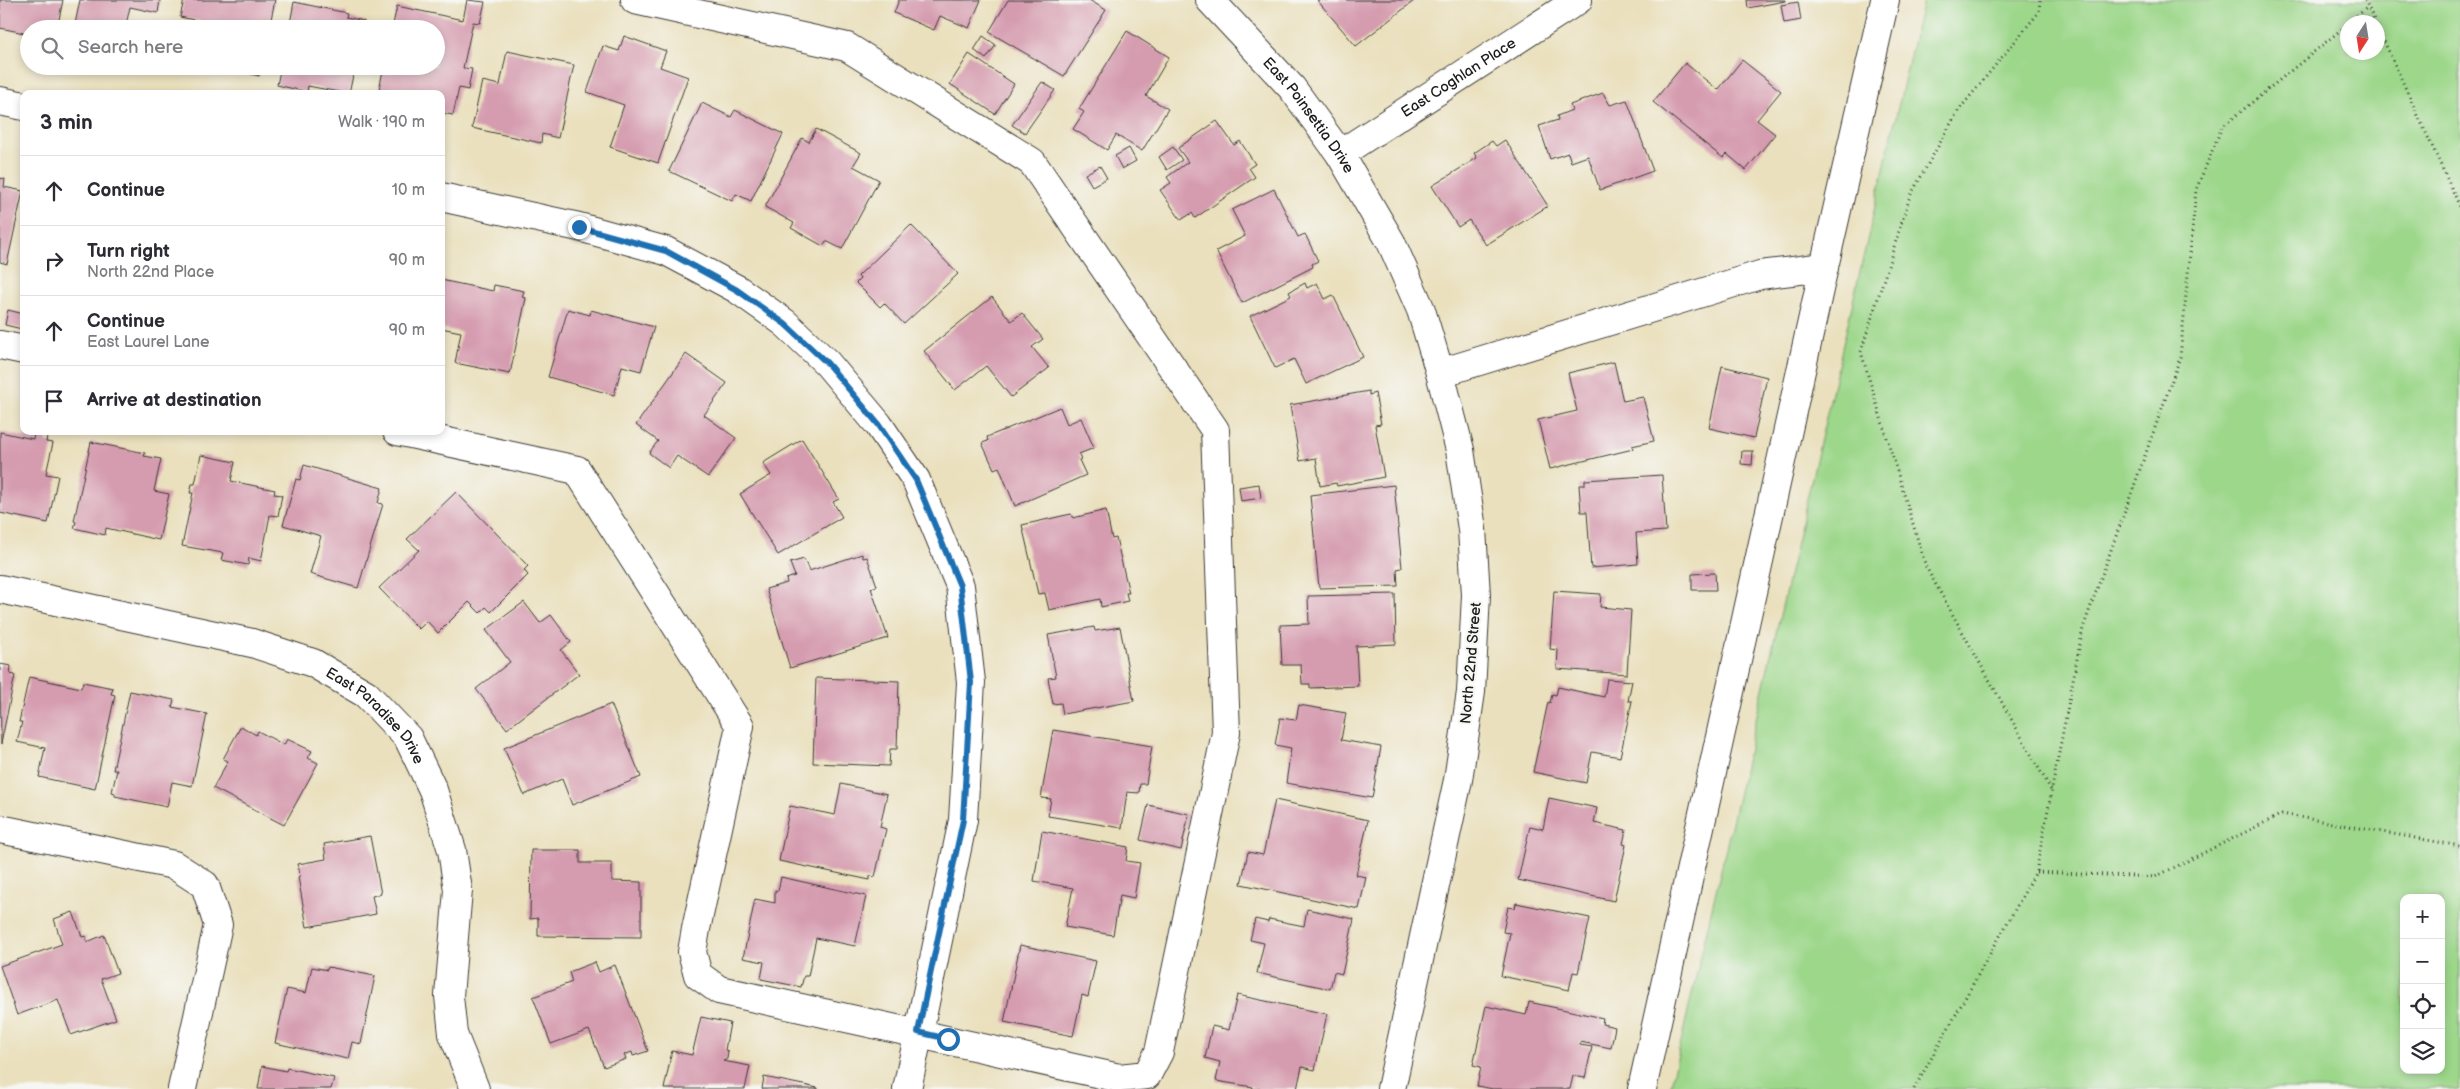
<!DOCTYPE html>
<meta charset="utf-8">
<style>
:root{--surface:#fff;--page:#f2f2f3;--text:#2b2b33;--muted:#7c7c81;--line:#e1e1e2}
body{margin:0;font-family:"Balsamiq Sans",sans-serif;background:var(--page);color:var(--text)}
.controls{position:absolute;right:15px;bottom:15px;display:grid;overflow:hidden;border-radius:10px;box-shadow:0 2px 8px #0003}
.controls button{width:45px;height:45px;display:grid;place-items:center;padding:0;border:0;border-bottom:1px solid var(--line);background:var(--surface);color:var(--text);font:25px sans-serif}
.compass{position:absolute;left:2340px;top:15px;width:45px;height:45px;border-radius:50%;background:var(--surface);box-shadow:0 2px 8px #0003;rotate:192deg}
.stop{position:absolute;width:15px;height:15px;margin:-11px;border:4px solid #1f6fb2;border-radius:50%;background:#fff}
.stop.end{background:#1f6fb2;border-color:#fff;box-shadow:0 1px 5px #0008}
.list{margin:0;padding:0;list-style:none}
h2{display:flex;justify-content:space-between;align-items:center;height:65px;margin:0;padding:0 20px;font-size:21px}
h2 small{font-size:16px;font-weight:400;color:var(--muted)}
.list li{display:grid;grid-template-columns:32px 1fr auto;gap:15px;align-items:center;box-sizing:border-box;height:70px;padding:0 20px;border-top:1px solid var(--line)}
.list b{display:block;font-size:19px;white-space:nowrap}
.list p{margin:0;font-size:16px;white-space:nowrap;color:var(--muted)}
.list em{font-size:16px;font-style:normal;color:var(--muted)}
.icon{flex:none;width:28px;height:28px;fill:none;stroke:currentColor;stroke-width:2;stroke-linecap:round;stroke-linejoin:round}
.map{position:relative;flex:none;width:2460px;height:1089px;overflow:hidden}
.search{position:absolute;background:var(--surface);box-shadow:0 2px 8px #0003;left:20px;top:20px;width:425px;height:55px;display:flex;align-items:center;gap:12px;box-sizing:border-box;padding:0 18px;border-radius:28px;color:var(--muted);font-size:19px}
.panel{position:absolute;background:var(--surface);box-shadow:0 2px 8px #0003;left:20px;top:90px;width:425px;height:345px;border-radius:10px}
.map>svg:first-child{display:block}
.green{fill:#9cd78a;stroke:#5c7a53;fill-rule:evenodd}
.building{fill:#d59baf}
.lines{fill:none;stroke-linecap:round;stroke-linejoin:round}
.minor-casing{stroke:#3b3934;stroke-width:30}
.path{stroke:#3b3934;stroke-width:3;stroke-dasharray:1 4;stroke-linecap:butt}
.minor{stroke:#fff;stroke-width:28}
.route{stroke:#1f6fb2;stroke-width:6}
.labels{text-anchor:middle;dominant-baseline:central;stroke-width:4.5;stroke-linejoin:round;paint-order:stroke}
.street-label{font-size:15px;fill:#1c1c1c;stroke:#f6f6f2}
</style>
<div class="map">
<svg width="2460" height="1089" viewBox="0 0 2460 1089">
<rect width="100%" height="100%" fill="#f6f6f2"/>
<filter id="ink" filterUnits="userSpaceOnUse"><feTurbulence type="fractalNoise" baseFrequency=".02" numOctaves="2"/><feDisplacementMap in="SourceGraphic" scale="10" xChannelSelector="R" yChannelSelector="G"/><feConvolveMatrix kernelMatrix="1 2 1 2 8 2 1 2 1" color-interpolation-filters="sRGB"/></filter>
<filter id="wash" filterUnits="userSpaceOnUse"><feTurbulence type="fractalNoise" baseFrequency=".0096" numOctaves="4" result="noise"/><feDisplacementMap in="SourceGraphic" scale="20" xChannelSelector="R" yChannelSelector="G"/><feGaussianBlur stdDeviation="1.12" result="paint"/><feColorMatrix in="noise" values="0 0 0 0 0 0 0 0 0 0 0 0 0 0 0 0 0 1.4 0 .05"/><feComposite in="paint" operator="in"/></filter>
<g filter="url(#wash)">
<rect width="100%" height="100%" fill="#eae0bd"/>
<!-- green -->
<path class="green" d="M1923,0H2460V1089H1670ZM2348,22H2378V52H2348ZM2404,898H2441V1070H2404Z"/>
<g id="blocks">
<!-- building -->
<g class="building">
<path d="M0,0H63L57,29H29V34L0,28Z"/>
<path d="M80,0H160L158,13L130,7L125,29H74Z"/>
<path d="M184,0H275L269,29H217L218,25L180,17Z"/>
<path d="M467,0L485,2L480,23L473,22L463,68L472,69L468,90L459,88L453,115L441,113V94H378L384,66H436V29H392L397,6L463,20Z"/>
<path d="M899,0H981L969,28L940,16L934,30L894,13Z"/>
<path d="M1008,0H1089L1106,10L1064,76L989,32Z"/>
<path d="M1317,0H1415L1356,46Z"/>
<path d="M1747,0H1785V1L1748,8Z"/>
<path d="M294,2L347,13L346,17L364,21L363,29H289Z"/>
<path d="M1798,2L1801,20L1784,23L1781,5Z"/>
<path d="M1127,31L1169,57L1146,96L1168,109L1142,151L1116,135L1107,150L1073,129L1084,112L1079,109Z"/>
<path d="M624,36L666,51L660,67L688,77L658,163L610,147L624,105L587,92L603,46L619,51Z"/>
<path d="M983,36L996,45L986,59L974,50Z"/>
<path d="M507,51L574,65L558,138L542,134L541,143L472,128L482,81L500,85Z"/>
<path d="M969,54L1014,84L995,114L950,84Z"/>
<path d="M1742,60L1781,91L1757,120L1775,134L1746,170L1727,154L1723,158L1653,102L1685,63L1718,90Z"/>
<path d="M218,66H261L259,76Z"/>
<path d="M281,66H355L349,94L308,86L307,92L277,85Z"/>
<path d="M1042,82L1055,90L1025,133L1012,125Z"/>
<path d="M1603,93L1610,105L1627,100L1653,171L1600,190L1588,156L1571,162L1568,153L1550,159L1539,126L1558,120L1557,116L1572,110L1570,105Z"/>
<path d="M702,103L731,117L735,110L783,134L751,201L736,194L732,201L669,171Z"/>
<path d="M1217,121L1234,145L1240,141L1255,164L1249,168L1255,177L1195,218L1192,213L1181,220L1160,190L1171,183L1167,177L1188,162L1178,148Z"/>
<path d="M816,129L861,153L853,166L879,180L842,249L826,241L823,246L791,228L794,223L765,207L802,138L809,142Z"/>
<path d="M1505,140L1548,206L1486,245L1469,220L1458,227L1432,186L1477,158L1474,153L1492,141L1496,146Z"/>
<path d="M1173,147L1182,160L1167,170L1159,157Z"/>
<path d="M1129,148L1136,161L1122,169L1115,156Z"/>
<path d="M1100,166L1107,178L1092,186L1085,174Z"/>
<path d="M0,178L5,179L4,187L23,191L7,264L0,262Z"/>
<path d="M1274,189L1298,237L1305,234L1318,261L1312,264L1313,267L1242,303L1216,251L1245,236L1232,210Z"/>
<path d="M911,225L958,274L904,324L884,303L880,307L856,283L860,279L858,276Z"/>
<path d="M441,280L493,291L494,285L524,291L522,297L526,298L510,374L455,363L461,332L441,328Z"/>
<path d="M1305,283L1307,288L1317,283L1325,299L1333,295L1363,357L1306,384L1294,359L1275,368L1250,316L1291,296L1289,292Z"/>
<path d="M992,297L1011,321L1022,313L1043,339L1032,347L1049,368L1011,397L986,366L955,390L924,351Z"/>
<path d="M568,309L590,315L591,310L654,327L641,371L622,366L614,395L548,377Z"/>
<path d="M8,310L24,314L22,329L5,325Z"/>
<path d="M686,354L727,383L704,415L736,438L708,477L677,456L669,468L649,453L658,441L636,425Z"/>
<path d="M1614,362L1623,401L1643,397L1654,441L1632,446L1633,449L1550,469L1538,420L1577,411L1568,373Z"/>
<path d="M1722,366L1767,377L1754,438L1709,428Z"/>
<path d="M1369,391V395L1375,393L1381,424L1375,425L1384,477L1337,486L1336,483L1320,486L1316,458L1300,461L1290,405Z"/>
<path d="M1060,407L1067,424L1081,418L1094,448L1079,454L1081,459L1079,460L1086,475L1015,506L999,467L994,469L982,443L988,441L987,437Z"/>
<path d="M0,432L33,439L34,433L47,436L46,442L53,443L46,474L58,476L48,523L0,513Z"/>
<path d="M802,439L839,499L833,502L842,517L778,555L740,494L771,475L763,463Z"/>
<path d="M91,442L145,453L144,456L161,459L154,491L169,494L159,540L106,528L105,535L74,528L76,522L74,521Z"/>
<path d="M1742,451H1753L1752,465L1741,464Z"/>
<path d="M201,455L235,462L231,481L275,490L274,494L282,495L278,516L270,515L261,561L249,558L248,565L221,560L223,553L182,546L193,493H190L192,484H195Z"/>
<path d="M304,465L382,488L378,503L383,504L358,588L310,574L321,536L283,525L296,479L300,480Z"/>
<path d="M1662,475L1666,531L1636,533L1638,564L1591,568L1587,512H1581L1579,485H1585V480Z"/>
<path d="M1259,484L1261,498L1241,501L1239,487Z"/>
<path d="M1394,485L1402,568L1397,569L1398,586L1319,588L1310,495Z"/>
<path d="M456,492L528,566L524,570L528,575L491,612L486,607L480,613L469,602L438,633L427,621L419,629L379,588L419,550L407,539Z"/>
<path d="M1106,510L1112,539L1116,538L1129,593H1126L1128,601L1101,607L1100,599L1049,610L1045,593L1038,594L1022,525L1071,514L1073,518Z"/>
<path d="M862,554L863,558L867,557L877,586L871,588L888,638L790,668L766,589L787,583L786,579L795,576L790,563L804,559L809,571Z"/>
<path d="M1715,573L1716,590H1692V574Z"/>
<path d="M1554,591L1601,594L1600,607L1631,610L1627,674L1557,669L1558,650L1550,649Z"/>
<path d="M1395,594L1396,644L1356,646L1358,686L1310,688V684H1302L1301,665H1282L1280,625L1309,624L1308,596Z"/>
<path d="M524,602L540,623L551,615L571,642L561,650L579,674L507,729L476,689L510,662L486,630Z"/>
<path d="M1094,627L1095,631L1120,627L1134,701L1063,714L1061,703L1053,704L1048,678L1056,677L1048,635Z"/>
<path d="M0,664L11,666L10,674L15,675L1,744Z"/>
<path d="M29,677L81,688L83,682L113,688L111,694L115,695L95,789L39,777L45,748L17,742L22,722H19Z"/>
<path d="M816,678L899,681L897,749H890L889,766L813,763Z"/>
<path d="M1607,679L1632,681L1628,701H1632L1620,757L1592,752L1586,783L1533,772L1548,702L1550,703L1552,694L1556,695L1558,687L1604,697Z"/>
<path d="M130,691L174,700L172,707L207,714L192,786L172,782L167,807L115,796V793L112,792L117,770H113Z"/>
<path d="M611,704L641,777L572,805L562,779L524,795L504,748Z"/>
<path d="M1299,705L1346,713L1341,740L1381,747L1372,798L1286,783L1291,748L1275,745L1280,718L1296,720Z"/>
<path d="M241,726L256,735L258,731L284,745L287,739L312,751L308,758L318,763L284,825L213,788L228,761L223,759Z"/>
<path d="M1053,730L1152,746L1146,784H1140L1139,793L1127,792L1122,828L1048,816L1051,799L1041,798Z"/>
<path d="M841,784L887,794L880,827L886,829L875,877L870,876V880L779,861L790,806L835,815Z"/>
<path d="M1549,798L1597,808L1594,823L1626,830L1623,844L1626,845L1614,901L1518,880L1530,826L1543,829Z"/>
<path d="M1275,800L1368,820L1356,875L1366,877L1359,909L1241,884L1248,852L1263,855Z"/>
<path d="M1148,805L1189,814L1181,850L1140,840Z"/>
<path d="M1042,831L1128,847L1126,861L1140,863L1134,898L1120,895L1113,935L1065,927L1073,888L1034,881Z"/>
<path d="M370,836L381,894L372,896L376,914L307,927L298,877L300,876L298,864L326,859L324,844Z"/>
<path d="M531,850H580V863H612V881L641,882V937L538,936V918L530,919Z"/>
<path d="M781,877L866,896L855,946L816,938L808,976H804L801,987L761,979L764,962L743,958L755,899L775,903V890L778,891Z"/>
<path d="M1516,903L1590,918L1578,973L1573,972L1569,990L1501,976L1510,933L1503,932L1508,907L1515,908Z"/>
<path d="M1307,909L1354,919L1342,974L1334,972L1330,989L1257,973L1264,943L1250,940L1255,919L1268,922L1269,919L1304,926Z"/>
<path d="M73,912L82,937L86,936L87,942L104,935L118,973L101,979L116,1019L71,1035L58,1000L17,1015L0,966L62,944L54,919Z"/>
<path d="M1020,945L1096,961L1088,997L1082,995L1073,1036L1004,1022Z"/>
<path d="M595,962L599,972L615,965L648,1051L633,1056L632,1052L624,1055L626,1059L604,1067L589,1030L551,1044L533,997L572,982L569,972Z"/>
<path d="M312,967L327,970L328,967L375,976L361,1044L352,1042L348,1059L275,1043L287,989L306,993Z"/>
<path d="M1237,995L1327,1014L1315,1070L1302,1067L1297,1089H1252L1253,1087L1216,1081L1220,1062L1205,1058L1212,1026L1229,1030Z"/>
<path d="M1529,1002L1603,1018L1602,1024L1615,1027L1611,1048L1580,1042V1045L1592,1047L1585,1078L1573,1076L1570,1089H1493L1477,1086L1481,1067L1473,1065L1486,1006L1526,1015Z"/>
<path d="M701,1017L730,1023L725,1050L728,1051L727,1059L723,1061L750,1066L745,1089H664L672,1051L692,1055Z"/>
<path d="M262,1066L286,1071L287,1068L334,1078L331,1089H258Z"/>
<path d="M764,1077L818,1088V1089H762Z"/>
</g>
</g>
</g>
<g filter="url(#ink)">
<use href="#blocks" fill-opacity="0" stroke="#3b3934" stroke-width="1"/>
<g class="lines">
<defs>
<g id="minor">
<path id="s1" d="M1210,0L1292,88L1340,154L1391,242L1421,310L1440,373L1460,450L1472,529L1476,595L1471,692L1458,780L1391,1089"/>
<path d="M0,101L24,106"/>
<path id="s2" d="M1340,154L1578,0"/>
<path d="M441,197L579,227L666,251L737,289L785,323L827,363L878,424L916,480L960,586L971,682L963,820L907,1089"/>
<path d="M0,345L24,350"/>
<path d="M1440,373L1760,275L1824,267"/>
<path d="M397,431L577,470L740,726L696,929L692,952L698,975L719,990L1119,1078L1147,1075L1159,1052L1226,733L1215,430L1032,162L847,47L635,0"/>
<path id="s3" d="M0,589L252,643L313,663L366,694L408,738L433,790L452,850L458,890L449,996L453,1034L475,1089"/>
<path d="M0,829L174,865L205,885L218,925L182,1089"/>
<path d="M1642,1089L1824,267L1885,0"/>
</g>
</defs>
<!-- minor casing -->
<use href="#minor" class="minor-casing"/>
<!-- path -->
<g class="path">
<path d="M2040,0L2039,12L1958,111L1910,196L1861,352L1926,567L2051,790"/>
<path d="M2365,0L2375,22"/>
<path d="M2349,22L2368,7"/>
<path d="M2378,28L2460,207"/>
<path d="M2036,872L2155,877L2282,814L2460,846"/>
<path d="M1914,1089L2036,872L2083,628L2180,358L2196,190L2222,127L2348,24"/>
</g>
<!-- minor -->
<use href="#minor" class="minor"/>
</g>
</g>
<g class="lines" filter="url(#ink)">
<!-- route -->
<path class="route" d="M579,227L666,251L737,290L785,324L827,363L878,424L916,480L960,586L971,682L963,820L918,1032L948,1039"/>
</g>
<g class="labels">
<!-- street labels -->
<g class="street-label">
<text stroke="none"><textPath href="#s2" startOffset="141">East Coghlan Place</textPath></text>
<text stroke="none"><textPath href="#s1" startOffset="152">East Poinsettia Drive</textPath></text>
<text transform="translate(1471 663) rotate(-85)">North 22nd Street</text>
<text stroke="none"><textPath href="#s3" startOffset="405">East Paradise Drive</textPath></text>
</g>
</g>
</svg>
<div class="controls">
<button>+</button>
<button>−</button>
<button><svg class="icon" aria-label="locate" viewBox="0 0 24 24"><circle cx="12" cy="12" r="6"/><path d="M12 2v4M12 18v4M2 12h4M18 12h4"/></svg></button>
<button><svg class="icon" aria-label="layers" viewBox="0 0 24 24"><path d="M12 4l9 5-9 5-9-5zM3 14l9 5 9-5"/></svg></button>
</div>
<svg class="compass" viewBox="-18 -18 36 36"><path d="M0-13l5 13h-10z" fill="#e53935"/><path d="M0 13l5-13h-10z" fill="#7c7c81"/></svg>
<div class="stop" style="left:948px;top:1039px"></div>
<div class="stop end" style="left:579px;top:227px"></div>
<div class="search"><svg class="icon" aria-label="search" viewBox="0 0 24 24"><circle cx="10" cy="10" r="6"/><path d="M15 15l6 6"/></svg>Search here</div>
<section class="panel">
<h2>3 min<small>Walk · 190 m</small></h2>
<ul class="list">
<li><svg class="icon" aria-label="ahead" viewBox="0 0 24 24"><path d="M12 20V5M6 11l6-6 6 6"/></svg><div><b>Continue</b></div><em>10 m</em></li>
<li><svg class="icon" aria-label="right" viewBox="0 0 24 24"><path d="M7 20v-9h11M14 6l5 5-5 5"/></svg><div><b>Turn right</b><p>North 22nd Place</p></div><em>90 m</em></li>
<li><svg class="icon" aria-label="ahead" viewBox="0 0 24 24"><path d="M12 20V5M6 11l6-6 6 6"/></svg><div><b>Continue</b><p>East Laurel Lane</p></div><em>90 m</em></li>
<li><svg class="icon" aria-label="arrive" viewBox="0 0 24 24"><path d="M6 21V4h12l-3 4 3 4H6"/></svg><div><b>Arrive at destination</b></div></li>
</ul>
</section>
</div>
